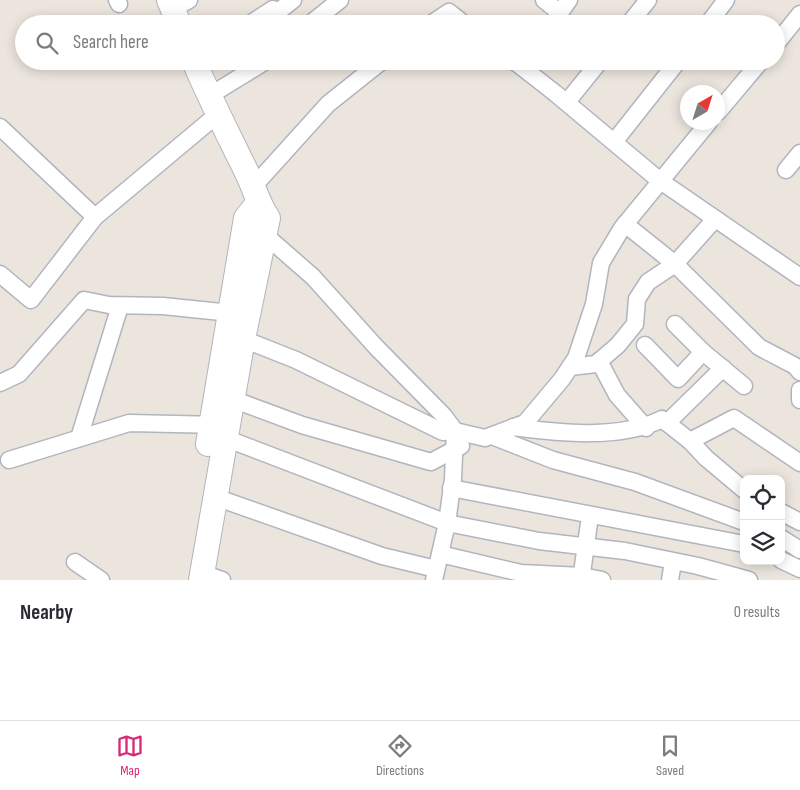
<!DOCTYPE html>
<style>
:root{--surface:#fff;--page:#f7f7f7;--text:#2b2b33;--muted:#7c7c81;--line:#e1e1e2;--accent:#db2777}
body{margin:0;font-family:"Sofia Sans Condensed",sans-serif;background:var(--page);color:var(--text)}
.controls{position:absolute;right:15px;bottom:15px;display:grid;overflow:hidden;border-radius:10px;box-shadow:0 2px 12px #0003}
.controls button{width:45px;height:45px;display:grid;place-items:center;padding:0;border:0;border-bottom:1px solid var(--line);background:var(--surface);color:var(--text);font:25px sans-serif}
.compass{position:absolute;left:680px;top:85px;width:45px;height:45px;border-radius:50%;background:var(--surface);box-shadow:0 2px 12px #0003;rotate:39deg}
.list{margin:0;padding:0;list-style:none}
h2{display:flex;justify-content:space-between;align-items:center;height:65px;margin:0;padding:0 20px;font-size:21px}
h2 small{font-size:16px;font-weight:400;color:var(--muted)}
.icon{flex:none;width:28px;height:28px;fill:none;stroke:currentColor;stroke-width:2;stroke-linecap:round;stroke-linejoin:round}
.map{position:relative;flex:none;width:800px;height:580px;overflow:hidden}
.search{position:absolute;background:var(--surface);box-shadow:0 2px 12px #0003;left:15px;right:15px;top:15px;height:55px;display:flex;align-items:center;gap:12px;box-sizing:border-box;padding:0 18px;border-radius:28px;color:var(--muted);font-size:19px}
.sheet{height:140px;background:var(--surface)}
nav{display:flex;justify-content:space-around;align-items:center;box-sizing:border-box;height:70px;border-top:1px solid var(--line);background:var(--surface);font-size:14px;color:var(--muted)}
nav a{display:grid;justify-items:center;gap:2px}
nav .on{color:var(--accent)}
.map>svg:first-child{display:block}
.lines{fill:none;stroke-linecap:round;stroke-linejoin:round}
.street-casing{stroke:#b1b5be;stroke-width:19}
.secondary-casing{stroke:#b1b5be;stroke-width:26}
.street{stroke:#fff;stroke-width:16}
.secondary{stroke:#fff;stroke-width:24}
</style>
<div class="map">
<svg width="800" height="580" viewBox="0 0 800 580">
<rect width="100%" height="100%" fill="#ece5de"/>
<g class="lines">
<defs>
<g id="street">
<path d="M117,0L119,4"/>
<path d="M544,0L560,13"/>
<path d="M173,9L189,0"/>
<path d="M250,24L273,9L279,11L293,0"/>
<path d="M310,24L340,0"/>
<path d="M431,24L449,12L464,24"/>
<path d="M552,24L569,0"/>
<path d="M629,24L648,0"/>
<path d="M708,24L726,0"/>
<path d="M776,44L800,14"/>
<path d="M514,61L555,93L659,180L800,277"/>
<path d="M209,96L266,61"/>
<path d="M567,102L600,61"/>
<path d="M718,112L761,61"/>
<path d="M0,127L95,217"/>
<path d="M614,142L678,61"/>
<path d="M786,170L800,153"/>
<path d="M254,186L328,104L382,61"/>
<path d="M715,219L675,264L759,347L795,366L800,372"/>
<path d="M265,235L313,277L376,347L444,416L455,431L453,479L447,523L434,580"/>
<path d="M0,274L31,300L95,217L218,114"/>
<path d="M675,324L703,352L744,386"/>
<path d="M243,339L296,360L443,432L455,431L485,438L525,423L562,379L576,358L594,304L601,263L622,228L709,122"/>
<path d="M645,345L678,379L703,352"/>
<path d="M599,361L617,395L646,428"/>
<path d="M570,367L596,364L618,345L635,324L637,299L648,282L675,264L625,224"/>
<path d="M0,383L19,374L84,300L109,305L163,306L231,313"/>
<path d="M800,390V400"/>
<path d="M232,399L302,425L431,462L461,446"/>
<path d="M667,423L723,368"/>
<path d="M513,427C559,433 620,440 662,419L690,441L734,418L800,463"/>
<path d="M492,436L553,460L635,482L744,522"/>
<path d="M79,438L120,306"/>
<path d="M225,438L447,523L539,541L625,551L698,566L749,580"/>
<path d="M690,441L706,458L744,490"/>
<path d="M9,460L129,423L221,425"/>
<path d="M451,488L744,544"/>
<path d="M215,497L382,556L436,569"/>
<path d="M781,512L800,522"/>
<path d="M781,538L800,550"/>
<path d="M440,554L521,573L582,576L602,580"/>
<path d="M781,560L800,569"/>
<path d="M75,562L101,580"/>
<path d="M202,573L222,580"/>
<path d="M581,580L590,516"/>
<path d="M670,580L673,562"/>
</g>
<g id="secondary">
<path d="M169,0L179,24"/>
<path d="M194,61C210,99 229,136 247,173C255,189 258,204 268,218L243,339L201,580"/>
<path d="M208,444L246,218L258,203"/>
</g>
</defs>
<!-- street casing -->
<use href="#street" class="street-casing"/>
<!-- secondary casing -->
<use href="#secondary" class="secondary-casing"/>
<!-- street -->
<use href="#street" class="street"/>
<!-- secondary -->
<use href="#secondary" class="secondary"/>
</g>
</svg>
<div class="controls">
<button><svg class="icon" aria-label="locate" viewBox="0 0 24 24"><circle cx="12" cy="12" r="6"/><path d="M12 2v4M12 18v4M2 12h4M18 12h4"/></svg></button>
<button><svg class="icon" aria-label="layers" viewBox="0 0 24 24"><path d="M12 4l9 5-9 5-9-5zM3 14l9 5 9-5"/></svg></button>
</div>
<svg class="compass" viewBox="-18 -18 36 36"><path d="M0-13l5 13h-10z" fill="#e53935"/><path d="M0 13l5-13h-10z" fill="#7c7c81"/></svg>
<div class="search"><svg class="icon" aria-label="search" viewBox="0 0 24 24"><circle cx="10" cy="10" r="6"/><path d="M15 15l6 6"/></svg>Search here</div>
</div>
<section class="sheet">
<h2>Nearby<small>0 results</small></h2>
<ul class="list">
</ul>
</section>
<nav>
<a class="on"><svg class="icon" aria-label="map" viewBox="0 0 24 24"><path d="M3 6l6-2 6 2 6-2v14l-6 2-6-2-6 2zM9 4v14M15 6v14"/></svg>Map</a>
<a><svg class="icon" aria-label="directions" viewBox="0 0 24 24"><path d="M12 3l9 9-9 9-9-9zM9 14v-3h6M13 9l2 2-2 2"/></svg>Directions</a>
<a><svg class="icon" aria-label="saved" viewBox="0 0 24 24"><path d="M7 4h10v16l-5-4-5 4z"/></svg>Saved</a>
</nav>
